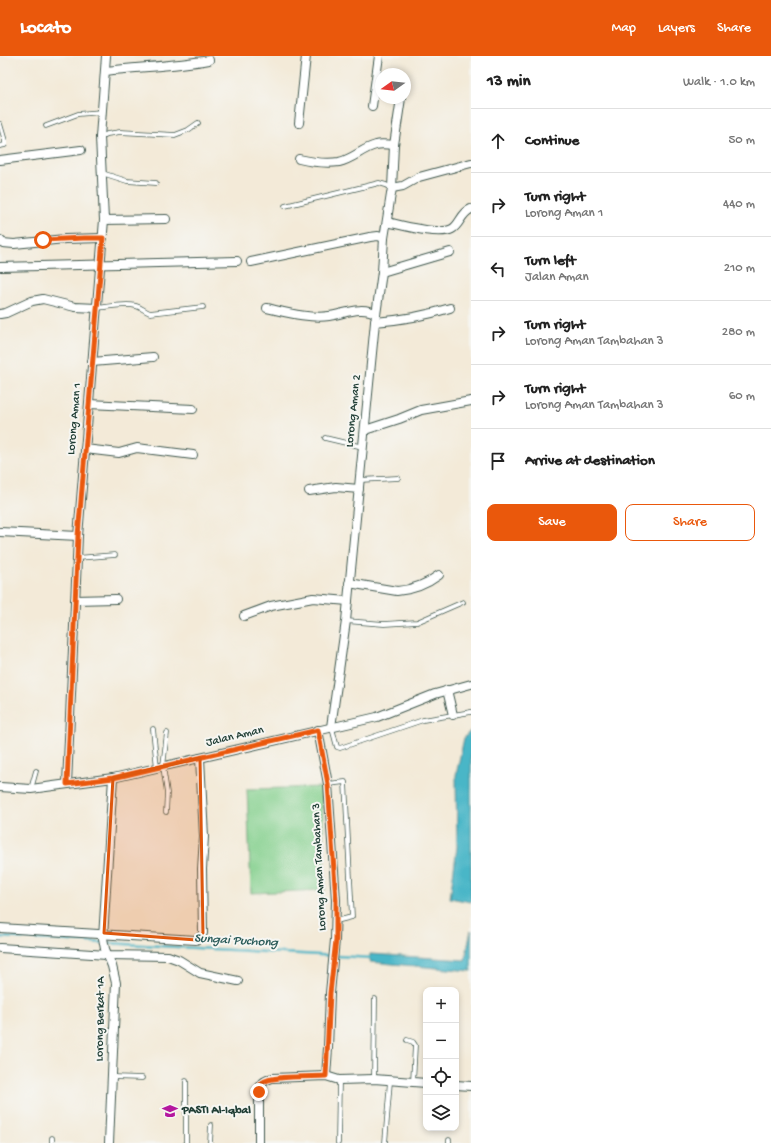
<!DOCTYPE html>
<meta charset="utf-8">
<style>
:root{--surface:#fff;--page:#f6f6f6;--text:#222;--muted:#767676;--line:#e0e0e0;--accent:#ea580c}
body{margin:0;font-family:"Gochi Hand",sans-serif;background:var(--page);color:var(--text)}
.controls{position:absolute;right:12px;bottom:12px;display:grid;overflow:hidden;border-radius:8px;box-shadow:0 2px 6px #0003}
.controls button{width:36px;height:36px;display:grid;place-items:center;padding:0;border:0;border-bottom:1px solid var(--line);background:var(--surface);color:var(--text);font:20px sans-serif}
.compass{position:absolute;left:375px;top:12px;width:36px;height:36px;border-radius:50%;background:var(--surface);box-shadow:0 2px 6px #0003;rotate:255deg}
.stop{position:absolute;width:12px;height:12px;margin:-9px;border:3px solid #ea580c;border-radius:50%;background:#fff}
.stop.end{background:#ea580c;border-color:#fff;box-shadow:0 1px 4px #0008}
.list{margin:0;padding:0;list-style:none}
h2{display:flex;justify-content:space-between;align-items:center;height:52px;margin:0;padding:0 16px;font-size:17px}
h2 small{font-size:13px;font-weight:400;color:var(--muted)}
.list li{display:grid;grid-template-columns:26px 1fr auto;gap:12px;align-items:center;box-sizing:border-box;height:64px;padding:0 16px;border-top:1px solid var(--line)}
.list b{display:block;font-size:15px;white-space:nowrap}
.list p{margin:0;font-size:13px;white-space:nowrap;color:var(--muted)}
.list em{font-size:13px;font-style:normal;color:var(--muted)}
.actions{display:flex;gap:8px;padding:12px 16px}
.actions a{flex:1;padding:9px 0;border:1px solid var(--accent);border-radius:8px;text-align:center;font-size:14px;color:var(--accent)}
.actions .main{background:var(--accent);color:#fff}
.icon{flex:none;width:22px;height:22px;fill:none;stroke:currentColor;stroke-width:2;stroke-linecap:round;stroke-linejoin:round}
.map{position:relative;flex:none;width:471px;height:1087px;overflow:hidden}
header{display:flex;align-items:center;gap:24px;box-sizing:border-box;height:56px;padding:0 20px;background:var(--accent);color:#fff}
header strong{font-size:19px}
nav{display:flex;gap:22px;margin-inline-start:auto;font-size:14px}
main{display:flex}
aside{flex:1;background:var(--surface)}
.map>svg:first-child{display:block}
.green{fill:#85d08e;stroke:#528661}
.water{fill:#4ab6c7;stroke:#347a7e}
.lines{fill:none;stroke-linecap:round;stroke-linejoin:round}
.stream{stroke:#4ab6c7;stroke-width:2.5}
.service-casing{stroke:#3f574d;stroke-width:5.5}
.minor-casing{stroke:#3f574d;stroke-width:10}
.service{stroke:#fff;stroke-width:4}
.minor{stroke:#fff;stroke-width:8}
.route{stroke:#ea580c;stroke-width:5}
.marked{fill:#de580e;fill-opacity:0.2;stroke:#de580e;stroke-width:3;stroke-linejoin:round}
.labels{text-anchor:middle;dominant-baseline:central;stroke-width:4;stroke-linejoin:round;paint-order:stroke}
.street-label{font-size:12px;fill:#1f3d34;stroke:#f6f6f2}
.poi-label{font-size:12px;font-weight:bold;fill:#1f3d34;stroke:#f6f6f2;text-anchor:start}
.water-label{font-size:13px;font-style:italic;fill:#2a5b59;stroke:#f6f6f2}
</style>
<header>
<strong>Locato</strong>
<nav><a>Map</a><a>Layers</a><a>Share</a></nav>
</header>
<main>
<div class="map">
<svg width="471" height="1087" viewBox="0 0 471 1087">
<rect width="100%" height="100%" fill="#f6f6f2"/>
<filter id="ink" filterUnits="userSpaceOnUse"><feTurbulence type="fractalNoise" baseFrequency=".025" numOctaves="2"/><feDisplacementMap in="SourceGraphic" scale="8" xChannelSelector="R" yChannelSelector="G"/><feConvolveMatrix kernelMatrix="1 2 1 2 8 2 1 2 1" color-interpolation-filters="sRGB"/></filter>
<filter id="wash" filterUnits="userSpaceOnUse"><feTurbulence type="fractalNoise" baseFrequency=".012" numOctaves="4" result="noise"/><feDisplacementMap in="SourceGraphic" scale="16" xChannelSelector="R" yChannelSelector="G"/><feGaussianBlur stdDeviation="0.9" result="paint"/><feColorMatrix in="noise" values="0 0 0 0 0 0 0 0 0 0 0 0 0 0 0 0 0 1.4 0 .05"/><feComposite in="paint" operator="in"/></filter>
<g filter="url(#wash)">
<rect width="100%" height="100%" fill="#f3ead8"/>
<!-- green -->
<path class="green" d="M322,731L325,834L251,837L247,733Z"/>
<!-- water -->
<g class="water">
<path d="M471,674V846L450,842L457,791L456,719L464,682Z"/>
<path d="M471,874V915L370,906V898L465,904Z"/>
</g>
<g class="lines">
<!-- stream -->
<path class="stream" d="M0,881L373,902"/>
</g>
</g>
<g filter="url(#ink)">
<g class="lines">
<defs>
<g id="service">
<path d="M0,68L5,85V89L0,90"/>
<path d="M46,70L78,58L102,56"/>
<path d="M101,81L107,78L120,76L175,79L188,74L198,67"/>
<path d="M102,117L127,125L156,127"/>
<path d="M285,150L379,127L386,129L392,132"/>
<path d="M97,252C108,251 126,247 136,250C141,251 144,255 150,257L203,251"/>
<path d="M325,382L363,391"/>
<path d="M360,424L398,422"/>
<path d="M77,502L115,499"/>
<path d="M346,565L384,568L417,566L463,546"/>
<path d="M332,672L337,691L340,692L423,664L471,656"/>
<path d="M153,673L157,712"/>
<path d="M328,728L345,726L352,861L336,865"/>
<path d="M31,733L36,715"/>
<path d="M166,756L167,737L163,710L167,677"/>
<path d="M407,984L413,986L415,989L413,1026"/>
<path d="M112,1021L142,1022"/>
<path d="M374,1023L375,943"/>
<path d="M52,1082V1087"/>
<path d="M186,1087V1025"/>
<path d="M210,1087L211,1069"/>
<path d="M338,1087L339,1024"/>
<path d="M385,1087L390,1025"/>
<path d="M449,1087V1084"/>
</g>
<g id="minor">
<path d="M106,15C140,11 175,10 209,4"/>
<path d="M372,50L379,0"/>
<path d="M299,67L306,0"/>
<path d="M299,103C312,106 325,108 339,106C353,103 363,92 376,89C382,87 388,89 394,89"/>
<path d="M0,104L81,94"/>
<path d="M392,132L403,130L419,121L471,107"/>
<path d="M104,164L166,163"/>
<path d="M387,166C401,169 439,180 452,173C460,169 461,157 471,153"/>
<path d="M0,184L3,187L14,188L65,183L103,182"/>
<path d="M251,206L370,181L378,180L384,182"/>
<path d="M0,211L237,205"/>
<path d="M382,216L450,196"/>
<path d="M267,252C285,256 310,263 329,260C344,258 362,249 376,258"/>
<path d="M0,258L6,257L32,245L43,243L75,251L97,252"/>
<path d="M375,266C401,264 425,260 450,252"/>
<path d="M92,306L153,301"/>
<path d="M89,348L193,353"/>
<path d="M365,374L399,363L421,354L471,345"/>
<path d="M85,393L119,397L137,392L193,399"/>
<path d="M309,435L336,431L359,433"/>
<path d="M0,476L78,480"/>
<path d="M349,527L397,535C411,534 427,528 439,519"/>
<path d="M75,544L116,543"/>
<path d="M244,560L271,550L313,542L348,545"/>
<path d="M447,634L453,659"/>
<path d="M331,671L346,565L375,266L382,216L384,182L392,132L394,89L401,42"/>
<path d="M318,674L328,728L336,844L335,884L330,937L328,992L326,1020"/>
<path d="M67,728L78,480L104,164L100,81L106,0"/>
<path d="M0,731L31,733L113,722L377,661L435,638L471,628"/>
<path d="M0,872L196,884L201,881L203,877L202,813L204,781L200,702"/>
<path d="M0,892L107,899L168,900L179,904L200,917L238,925"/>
<path d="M456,1029L471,1030"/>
<path d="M109,1087L116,927L112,910L105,893L103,882L113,722"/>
<path d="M259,1087V1036C260,1027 264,1025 272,1022L326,1020L339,1024L374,1023L426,1027"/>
</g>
</defs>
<!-- service casing -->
<use href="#service" class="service-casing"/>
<!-- minor casing -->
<use href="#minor" class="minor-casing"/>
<!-- service -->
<use href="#service" class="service"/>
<!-- minor -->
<use href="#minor" class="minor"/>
</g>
</g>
<g class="lines" filter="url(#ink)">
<!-- route -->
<path class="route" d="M43,184L84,182H103L78,480L67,728L113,722L318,674L328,728L336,844V884L330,937L326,1020C313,1021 270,1019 262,1027C259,1029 259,1033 259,1036"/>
</g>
<!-- marked area -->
<path class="marked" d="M200,702L203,877L196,884L104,877L113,722Z"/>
<!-- icons -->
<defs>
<symbol id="school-bare" viewBox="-9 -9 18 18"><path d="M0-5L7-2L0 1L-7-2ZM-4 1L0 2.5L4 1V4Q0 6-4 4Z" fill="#b5179e" stroke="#f6f6f2" stroke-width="2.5" paint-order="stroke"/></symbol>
</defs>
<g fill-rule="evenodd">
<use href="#school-bare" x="159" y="1044" width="22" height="22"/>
</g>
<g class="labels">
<!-- street labels -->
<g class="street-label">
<text transform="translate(354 355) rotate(-84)">Lorong Aman 2</text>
<text transform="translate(75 363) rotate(-85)">Lorong Aman 1</text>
<text transform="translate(235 681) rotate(-13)">Jalan Aman</text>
<text transform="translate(320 811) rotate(-93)">Lorong Aman Tambahan 3</text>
<text transform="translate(101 963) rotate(-89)">Lorong Berkat 1A</text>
</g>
<!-- poi labels -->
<g class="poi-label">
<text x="182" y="1055">PASTI Al-Iqbal</text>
</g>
<!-- water labels -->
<g class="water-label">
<text transform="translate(236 885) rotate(3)">Sungai Puchong</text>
</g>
</g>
</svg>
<div class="controls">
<button>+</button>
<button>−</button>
<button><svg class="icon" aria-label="locate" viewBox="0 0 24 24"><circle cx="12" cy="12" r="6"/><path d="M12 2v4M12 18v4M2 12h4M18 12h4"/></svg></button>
<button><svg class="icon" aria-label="layers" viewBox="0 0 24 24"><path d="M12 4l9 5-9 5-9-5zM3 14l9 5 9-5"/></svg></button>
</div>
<svg class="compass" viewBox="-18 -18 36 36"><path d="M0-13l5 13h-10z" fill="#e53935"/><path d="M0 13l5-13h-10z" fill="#767676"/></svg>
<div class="stop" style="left:43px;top:184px"></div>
<div class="stop end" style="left:259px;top:1036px"></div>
</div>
<aside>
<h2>13 min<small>Walk · 1.0 km</small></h2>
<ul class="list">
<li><svg class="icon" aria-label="ahead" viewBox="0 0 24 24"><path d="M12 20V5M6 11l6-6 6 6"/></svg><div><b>Continue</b></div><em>50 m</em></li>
<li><svg class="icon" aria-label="right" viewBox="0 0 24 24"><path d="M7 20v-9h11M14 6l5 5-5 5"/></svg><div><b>Turn right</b><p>Lorong Aman 1</p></div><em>440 m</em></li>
<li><svg class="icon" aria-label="left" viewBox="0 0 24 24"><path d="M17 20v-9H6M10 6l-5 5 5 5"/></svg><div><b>Turn left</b><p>Jalan Aman</p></div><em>210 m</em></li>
<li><svg class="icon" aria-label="right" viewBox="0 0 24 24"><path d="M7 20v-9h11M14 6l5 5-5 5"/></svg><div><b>Turn right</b><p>Lorong Aman Tambahan 3</p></div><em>280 m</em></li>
<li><svg class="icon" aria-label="right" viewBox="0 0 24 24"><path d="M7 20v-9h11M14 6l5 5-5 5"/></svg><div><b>Turn right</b><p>Lorong Aman Tambahan 3</p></div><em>60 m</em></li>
<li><svg class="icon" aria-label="arrive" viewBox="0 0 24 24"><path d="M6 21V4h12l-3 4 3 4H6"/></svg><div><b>Arrive at destination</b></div></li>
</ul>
<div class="actions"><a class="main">Save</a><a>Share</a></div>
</aside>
</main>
